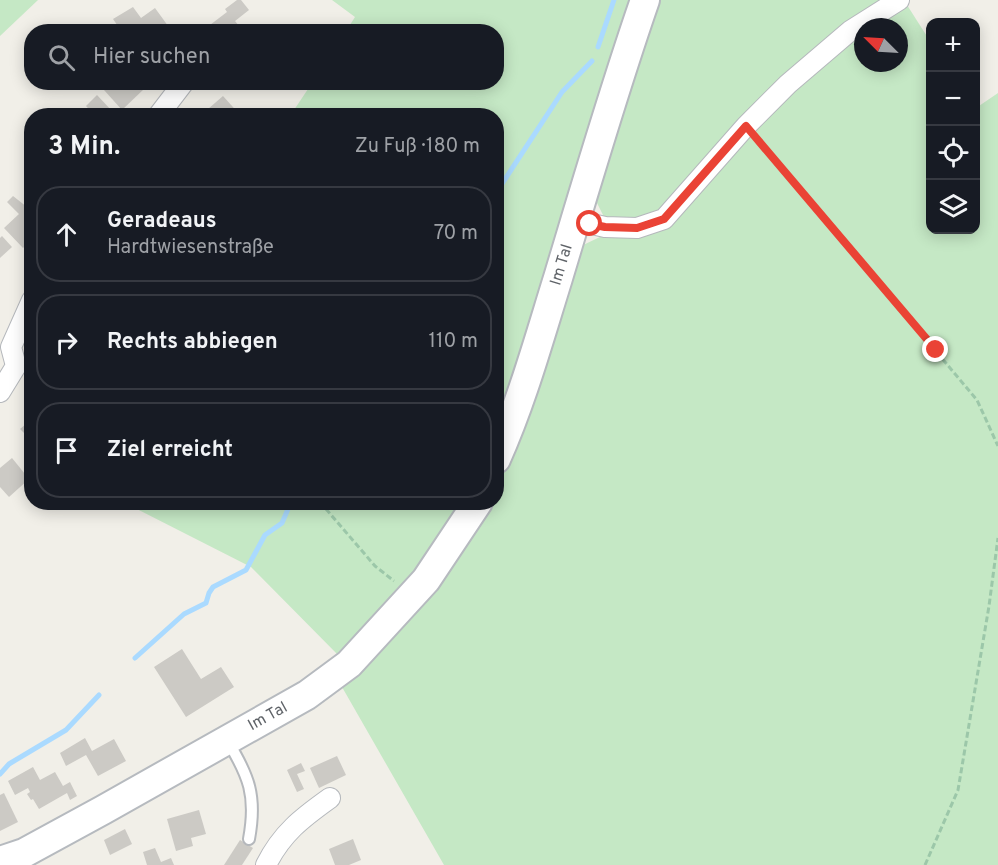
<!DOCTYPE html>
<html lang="de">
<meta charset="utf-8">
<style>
:root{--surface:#171b24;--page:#20242c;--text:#f1f3f6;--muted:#9ea1a6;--line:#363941}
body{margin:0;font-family:Overpass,sans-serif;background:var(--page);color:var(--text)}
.controls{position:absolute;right:18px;top:18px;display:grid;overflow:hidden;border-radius:12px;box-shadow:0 3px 15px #0003}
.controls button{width:54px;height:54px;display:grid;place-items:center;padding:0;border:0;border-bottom:2px solid var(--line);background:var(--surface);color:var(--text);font:30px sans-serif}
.compass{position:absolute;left:854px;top:18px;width:54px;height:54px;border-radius:50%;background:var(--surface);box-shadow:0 3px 15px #0003;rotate:294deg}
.stop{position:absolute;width:18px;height:18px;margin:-14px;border:4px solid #ea4335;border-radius:50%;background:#fff}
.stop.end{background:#ea4335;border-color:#fff;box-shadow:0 2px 6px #0008}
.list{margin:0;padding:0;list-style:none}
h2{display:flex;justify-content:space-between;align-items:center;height:78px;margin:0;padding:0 24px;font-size:26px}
h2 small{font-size:20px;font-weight:400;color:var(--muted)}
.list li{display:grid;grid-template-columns:39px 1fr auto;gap:18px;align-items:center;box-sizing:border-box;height:96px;margin:0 12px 12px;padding:0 12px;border:2px solid var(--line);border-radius:24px}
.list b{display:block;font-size:22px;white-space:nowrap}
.list p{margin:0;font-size:20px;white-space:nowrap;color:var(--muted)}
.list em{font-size:20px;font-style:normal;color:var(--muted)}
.icon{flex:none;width:33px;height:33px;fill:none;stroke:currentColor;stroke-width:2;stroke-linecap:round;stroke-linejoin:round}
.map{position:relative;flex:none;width:998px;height:865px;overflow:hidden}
.search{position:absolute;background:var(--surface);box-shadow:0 3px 15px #0003;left:24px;top:24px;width:480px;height:66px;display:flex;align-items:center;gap:15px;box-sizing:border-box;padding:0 21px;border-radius:24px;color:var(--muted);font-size:22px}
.panel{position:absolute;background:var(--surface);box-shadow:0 3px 15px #0003;left:24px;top:108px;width:480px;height:402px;border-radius:24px}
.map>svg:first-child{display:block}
.green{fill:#c5e8c5}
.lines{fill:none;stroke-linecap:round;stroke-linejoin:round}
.stream{stroke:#aadaff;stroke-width:5}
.building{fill:#cccac5}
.lane-casing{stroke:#b5b8bc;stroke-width:14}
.street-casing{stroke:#b5b8bc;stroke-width:22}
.secondary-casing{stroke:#b6babf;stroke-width:32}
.path{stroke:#9cc7a9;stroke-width:3;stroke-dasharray:6 3;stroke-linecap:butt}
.lane{stroke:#fff;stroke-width:10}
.street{stroke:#fff;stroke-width:20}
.secondary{stroke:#fff;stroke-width:28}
.route{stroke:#ea4335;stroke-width:8}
.labels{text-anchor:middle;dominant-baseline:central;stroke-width:4.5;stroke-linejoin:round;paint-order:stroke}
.street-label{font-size:16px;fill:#5f6368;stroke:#fff}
</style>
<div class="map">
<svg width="998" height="865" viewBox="0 0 998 865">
<rect width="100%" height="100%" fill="#f1efe8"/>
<!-- green -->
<g class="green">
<path d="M0,0H38L0,36Z"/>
<path d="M332,0H634L497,434L496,116H290L312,83L496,82V32L346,31L355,17Z"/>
<path d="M654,0H887L661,211L636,222L605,219L592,193Z"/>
<path d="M907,5L930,41V230H976V108L998,93V865H444L342,687L490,503L496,502L497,488L519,439L579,247L602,236L636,235L792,90L863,30V63H899V27H868Z"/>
<path d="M125,503H464L432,556L340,657L251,567Z"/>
</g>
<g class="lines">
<!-- stream -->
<g class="stream">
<path d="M598,47L614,0"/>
<path d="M496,193L562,92L592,61"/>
<path d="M135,658L184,614L206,603L209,593L213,587L246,570L265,535L282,523L291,502"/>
<path d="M0,774L9,764L66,730L99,695"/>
</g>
</g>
<!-- building -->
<g class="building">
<path d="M237,0H241L249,10L235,21L244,32H209L206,28L227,12L225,9Z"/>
<path d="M133,7L141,18L155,8L171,30L169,32H122L113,19Z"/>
<path d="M112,82H140L145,88L122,110L104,90Z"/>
<path d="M97,95L112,111L108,116H95L86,106Z"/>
<path d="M223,96L241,116H200Z"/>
<path d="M13,196L32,211V239L23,248L4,228L19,214L7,202Z"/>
<path d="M2,236L12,247L0,258V238Z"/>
<path d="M32,419V441L20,429Z"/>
<path d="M12,458L29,479L9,497L0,487V468Z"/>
<path d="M182,649L201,679L221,667L234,687L186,717L154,667Z"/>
<path d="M85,738L92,751L114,739L126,761L98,776L86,755L66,766L60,753Z"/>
<path d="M337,756L346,775L319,788L310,768Z"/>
<path d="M301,763L305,771L297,774L304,789L297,792L287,770Z"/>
<path d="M33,767L40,780L55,772L63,786L70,782L77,796L70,800L67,793L39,809L33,799L31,800L27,794L30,792L28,788L15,795L8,781Z"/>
<path d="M4,793L18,822L0,831V795Z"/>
<path d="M199,810L206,834L191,838L193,846L176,851L167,819Z"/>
<path d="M125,829L132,844L110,855L104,840Z"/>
<path d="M353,839L361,860L349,865H335L329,849Z"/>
<path d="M240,840L253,848L242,865H224Z"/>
<path d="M155,848L161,862L171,858L174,865H147L143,852Z"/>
</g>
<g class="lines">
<defs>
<path id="lane" d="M227,740C249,776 257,796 249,839"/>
<g id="street">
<path d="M158,116L184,82"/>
<path d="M575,220L605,227L637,228L664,219L746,126L788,84L850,31L899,0"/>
<path d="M0,392L16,366L11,347L32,300"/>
<path d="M266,865C282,833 302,818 330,798"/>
</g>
<g id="secondary">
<path d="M496,459C522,401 539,339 558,278C586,185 613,92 645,0"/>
<path d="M0,861L24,853L103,810L307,695L349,664L426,580L478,502"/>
</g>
</defs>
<!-- lane casing -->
<use href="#lane" class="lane-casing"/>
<!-- street casing -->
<use href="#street" class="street-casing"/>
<!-- secondary casing -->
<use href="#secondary" class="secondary-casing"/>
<!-- path -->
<g class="path">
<path d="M757,139L977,400L998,446"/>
<path d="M320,502L375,566L394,581"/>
<path d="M925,865L958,790L989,606L998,538"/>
</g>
<!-- lane -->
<use href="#lane" class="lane"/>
<!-- street -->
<use href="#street" class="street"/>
<!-- secondary -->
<use href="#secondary" class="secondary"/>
</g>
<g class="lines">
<!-- route -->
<path class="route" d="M590,224L605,227L637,228L664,219L746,126L936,350"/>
</g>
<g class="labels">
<!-- street labels -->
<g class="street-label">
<text transform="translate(562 265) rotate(-73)">Im Tal</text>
<text transform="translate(268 717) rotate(-29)">Im Tal</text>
</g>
</g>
</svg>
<div class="controls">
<button>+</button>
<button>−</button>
<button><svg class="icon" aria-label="locate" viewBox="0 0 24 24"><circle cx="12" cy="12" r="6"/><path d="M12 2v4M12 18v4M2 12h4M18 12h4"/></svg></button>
<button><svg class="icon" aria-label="layers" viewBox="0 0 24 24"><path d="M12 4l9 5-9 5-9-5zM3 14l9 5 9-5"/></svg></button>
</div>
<svg class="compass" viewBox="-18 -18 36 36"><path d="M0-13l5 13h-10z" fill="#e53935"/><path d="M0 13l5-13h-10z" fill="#9ea1a6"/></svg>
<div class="stop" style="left:590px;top:224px"></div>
<div class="stop end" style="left:936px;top:350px"></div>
<div class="search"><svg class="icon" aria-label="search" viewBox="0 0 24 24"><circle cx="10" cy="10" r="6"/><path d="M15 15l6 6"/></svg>Hier suchen</div>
<section class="panel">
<h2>3 Min.<small>Zu Fuß · 180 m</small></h2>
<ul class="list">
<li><svg class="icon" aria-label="ahead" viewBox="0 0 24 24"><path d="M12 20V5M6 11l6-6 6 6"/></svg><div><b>Geradeaus</b><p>Hardtwiesenstraße</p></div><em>70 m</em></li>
<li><svg class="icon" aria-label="right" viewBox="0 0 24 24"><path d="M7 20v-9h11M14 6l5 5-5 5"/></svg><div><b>Rechts abbiegen</b></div><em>110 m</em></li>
<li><svg class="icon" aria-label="arrive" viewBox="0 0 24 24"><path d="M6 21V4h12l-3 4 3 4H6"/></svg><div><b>Ziel erreicht</b></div></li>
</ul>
</section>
</div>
